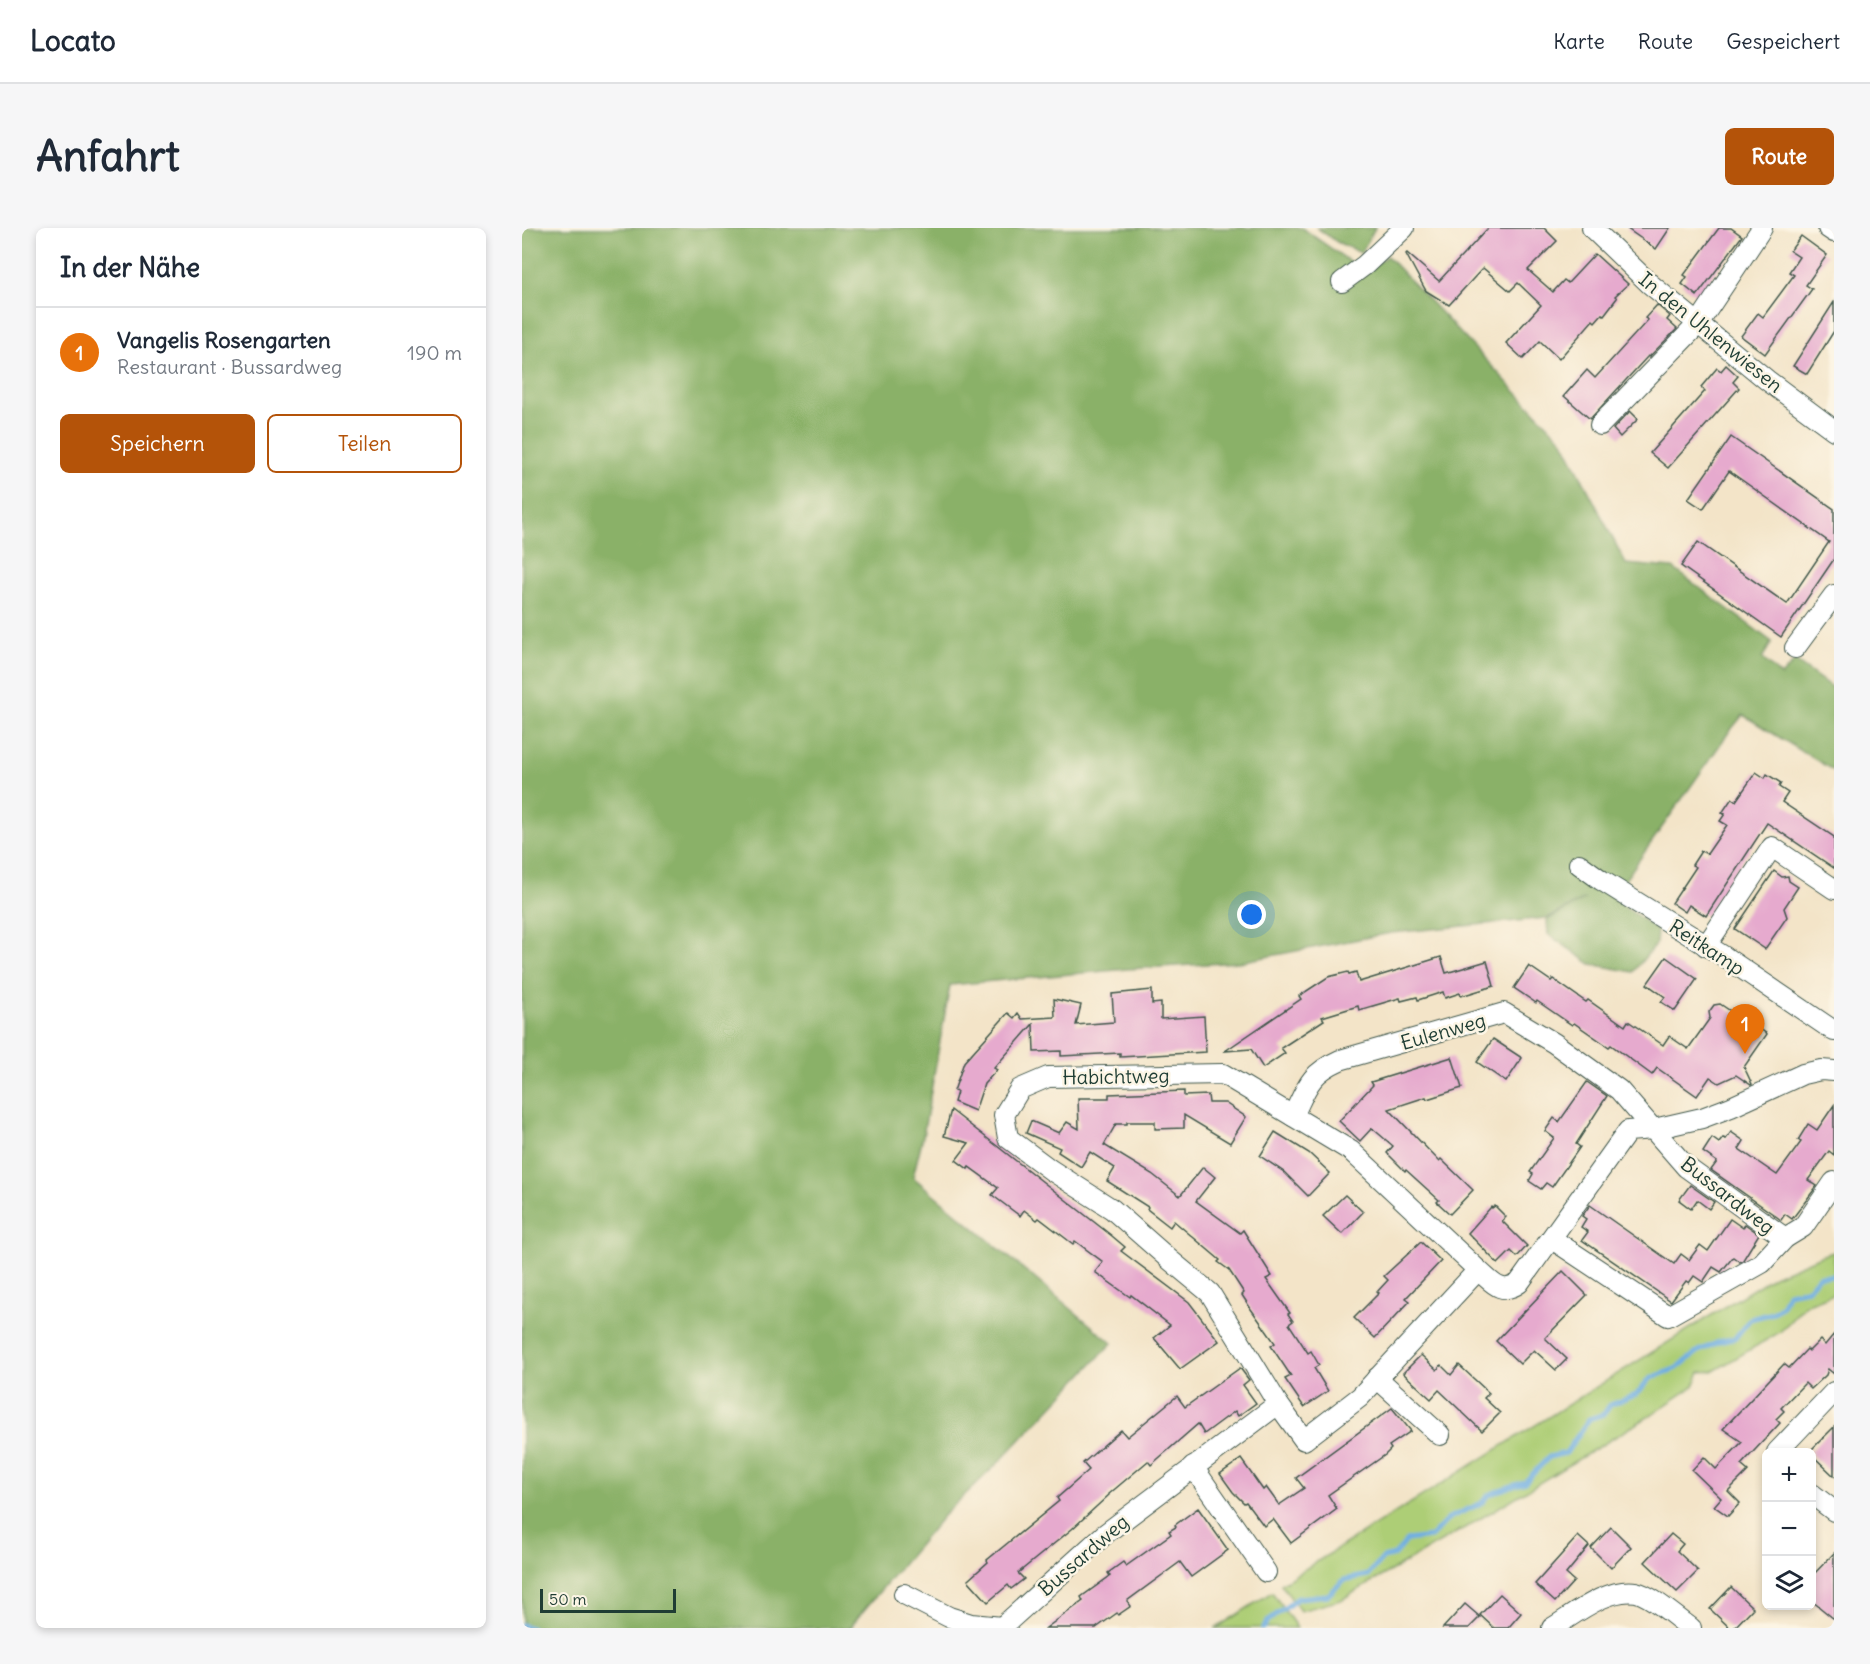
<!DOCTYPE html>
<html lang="de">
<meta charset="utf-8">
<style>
:root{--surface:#fff;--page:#f6f6f7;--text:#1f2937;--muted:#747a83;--line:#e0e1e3;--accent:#b45309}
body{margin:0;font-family:Delius,sans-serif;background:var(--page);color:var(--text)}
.controls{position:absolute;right:18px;bottom:18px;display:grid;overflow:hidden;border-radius:9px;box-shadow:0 3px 9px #0003}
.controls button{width:54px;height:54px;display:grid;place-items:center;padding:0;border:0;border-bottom:2px solid var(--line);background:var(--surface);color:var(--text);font:30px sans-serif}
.scale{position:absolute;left:18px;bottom:15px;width:136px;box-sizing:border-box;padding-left:6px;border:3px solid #1f3d34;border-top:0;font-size:16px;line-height:21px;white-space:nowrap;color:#1f3d34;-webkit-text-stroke:4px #fcf5e5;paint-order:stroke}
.you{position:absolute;left:730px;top:687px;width:21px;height:21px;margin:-15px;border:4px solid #fff;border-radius:50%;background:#1a73e8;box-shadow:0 0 0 9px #1a73e833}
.badge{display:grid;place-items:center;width:39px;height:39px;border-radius:50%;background:var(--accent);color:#fff;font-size:20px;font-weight:700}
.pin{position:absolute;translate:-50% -50px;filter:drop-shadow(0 2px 3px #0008)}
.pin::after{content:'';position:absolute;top:32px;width:21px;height:18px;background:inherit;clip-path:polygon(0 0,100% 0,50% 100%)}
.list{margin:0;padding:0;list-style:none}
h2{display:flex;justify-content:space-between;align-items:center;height:78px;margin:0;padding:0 24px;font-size:26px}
h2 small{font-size:20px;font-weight:400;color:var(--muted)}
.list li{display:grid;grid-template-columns:39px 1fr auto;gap:18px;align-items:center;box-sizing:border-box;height:90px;padding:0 24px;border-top:2px solid var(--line)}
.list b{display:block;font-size:22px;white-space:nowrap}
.list p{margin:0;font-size:20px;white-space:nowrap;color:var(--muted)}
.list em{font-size:20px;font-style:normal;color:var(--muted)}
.actions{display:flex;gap:12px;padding:18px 24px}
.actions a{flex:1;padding:14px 0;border:2px solid var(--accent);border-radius:9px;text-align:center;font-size:21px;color:var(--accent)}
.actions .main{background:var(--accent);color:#fff}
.icon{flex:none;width:33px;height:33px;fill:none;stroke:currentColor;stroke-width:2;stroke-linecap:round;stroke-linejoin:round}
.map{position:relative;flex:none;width:1312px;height:1400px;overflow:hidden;border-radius:9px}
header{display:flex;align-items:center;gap:36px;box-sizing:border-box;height:84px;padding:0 30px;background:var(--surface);border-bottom:2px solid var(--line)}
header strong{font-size:28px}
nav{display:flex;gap:33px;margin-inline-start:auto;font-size:21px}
.intro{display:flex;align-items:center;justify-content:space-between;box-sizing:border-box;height:144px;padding:0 36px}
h1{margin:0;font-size:42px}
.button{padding:15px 27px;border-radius:9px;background:var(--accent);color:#fff;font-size:21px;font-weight:700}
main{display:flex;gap:36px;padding:0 36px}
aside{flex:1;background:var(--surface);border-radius:9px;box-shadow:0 3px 9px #0003}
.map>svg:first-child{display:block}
.green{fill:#adce76;stroke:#668655;stroke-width:1.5}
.forest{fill:#8ab167;stroke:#54774e;stroke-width:1.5}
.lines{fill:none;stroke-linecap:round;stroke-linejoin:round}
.stream{stroke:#70afe3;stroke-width:5}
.building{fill:#e6aace}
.minor-casing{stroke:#3f564a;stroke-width:22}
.minor{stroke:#fff;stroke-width:20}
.labels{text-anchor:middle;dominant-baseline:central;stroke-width:5;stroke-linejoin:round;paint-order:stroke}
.street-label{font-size:20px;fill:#1f3d34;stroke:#fcf5e5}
</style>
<header>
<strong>Locato</strong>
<nav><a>Karte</a><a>Route</a><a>Gespeichert</a></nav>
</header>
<div class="intro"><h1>Anfahrt</h1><a class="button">Route</a></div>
<main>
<aside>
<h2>In der Nähe<small></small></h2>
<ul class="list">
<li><span class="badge" style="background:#e8710a">1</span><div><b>Vangelis Rosengarten</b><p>Restaurant · Bussardweg</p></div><em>190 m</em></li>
</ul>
<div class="actions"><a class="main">Speichern</a><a>Teilen</a></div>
</aside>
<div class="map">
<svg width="1312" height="1400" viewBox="0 0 1312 1400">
<rect width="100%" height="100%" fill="#fcf5e5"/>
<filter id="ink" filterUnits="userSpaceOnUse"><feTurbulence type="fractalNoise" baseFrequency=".0167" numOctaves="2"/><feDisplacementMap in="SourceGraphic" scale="12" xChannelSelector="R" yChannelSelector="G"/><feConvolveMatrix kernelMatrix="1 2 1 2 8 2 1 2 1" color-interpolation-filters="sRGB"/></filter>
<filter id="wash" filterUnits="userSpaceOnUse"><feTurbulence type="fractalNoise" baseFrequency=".008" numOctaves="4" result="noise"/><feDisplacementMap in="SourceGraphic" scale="24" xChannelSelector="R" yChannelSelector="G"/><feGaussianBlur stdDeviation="1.35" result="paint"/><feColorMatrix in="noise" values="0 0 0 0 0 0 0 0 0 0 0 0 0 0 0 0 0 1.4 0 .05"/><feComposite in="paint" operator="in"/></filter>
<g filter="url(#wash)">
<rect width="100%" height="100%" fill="#f3e4c8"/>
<!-- green -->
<g class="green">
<path d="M1312,1024V1066L1283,1077L1258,1104L1192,1143L1178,1144L1172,1158L1121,1192L951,1295L819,1372L778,1383L759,1356L1252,1048L1301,1027Z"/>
<path d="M750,1364L775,1400H693L699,1397Z"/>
</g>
<!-- forest -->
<g class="forest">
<path d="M0,0H780L843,44L865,28L1041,213L1104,336L1151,340L1250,414L1240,430L1259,448L1273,433L1312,461V543L1221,487L1207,504L1103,652L1082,662L1095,673L1135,702L1134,716L1111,744L1069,736L1026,706L1025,692L1063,671L1025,690L869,705L717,734L606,741L428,757L401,908L391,949L590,1115L477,1234L421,1288L332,1394L329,1400H0Z"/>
<path d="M795,0H853L839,25L815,14Z"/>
</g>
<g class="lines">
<!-- stream -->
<g class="stream">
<path d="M0,1397L9,1400"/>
<path d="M741,1400L746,1393L776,1370L806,1367L822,1352L846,1347L861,1330L873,1327L885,1312L909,1309L927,1290L960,1275L965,1268L978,1262L1003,1254L1027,1229L1044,1225L1067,1191L1082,1186L1088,1177L1114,1167L1129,1150L1155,1140L1177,1123L1197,1114L1213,1110L1228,1091L1251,1085L1260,1078L1266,1065L1286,1061L1297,1048H1312"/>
</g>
</g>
<g id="blocks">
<!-- building -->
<g class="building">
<path d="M966,0H1022L1035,13L1006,42L1031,64L1042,52L1046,55L1073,26L1106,56L1093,68L1095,70L1082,87L1080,86L1073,94L1071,92L1037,131L1018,113L1001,131L984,115L1019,77L996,55L988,63L961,40L927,77L904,63L884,26L885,25L917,53Z"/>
<path d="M1104,0H1148L1134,21Z"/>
<path d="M1197,0H1209L1220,8L1175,68L1160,56L1165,49L1162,47Z"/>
<path d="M1279,8L1305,27L1284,57L1290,61L1243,126L1219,108L1236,85L1241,89L1272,47L1267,44L1277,29L1268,23Z"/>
<path d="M1312,74V103L1285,146L1271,138Z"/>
<path d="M1135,77L1148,88L1145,92L1155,101L1127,129L1126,128L1068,191L1042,168L1065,142L1073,150L1126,92L1123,90Z"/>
<path d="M1204,137L1216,148L1211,154L1217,160L1146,240L1128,225L1183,163L1179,159L1195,140L1199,143Z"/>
<path d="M1108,183L1116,191L1098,209L1091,201Z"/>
<path d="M1209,209L1312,281V331L1259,409L1159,338L1176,314L1265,376L1307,314L1207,243L1181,281L1166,271Z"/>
<path d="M1234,544L1243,550L1245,546L1259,555L1257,559L1266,565L1260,574L1312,609V640L1245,595L1184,688L1167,677L1163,684L1150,675L1174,639L1170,637L1179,623L1185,626L1205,597L1198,593L1203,586L1200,585L1210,570L1214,573Z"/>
<path d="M1252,643L1260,649L1266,648L1267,653L1276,659L1262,680L1265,689L1243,721L1213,701Z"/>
<path d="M919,729L924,745L965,733L972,758L939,768L938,765L923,770L921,764L896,772L895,769L879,773L878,770L837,782L836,778L800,789L802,792L759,820L763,825L741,840L729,821L703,823L779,771L777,768L806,749L826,744L827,746L834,744L837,754Z"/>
<path d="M1144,729L1175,751L1153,783L1139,774L1143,769L1125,756Z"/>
<path d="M1007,738L1029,753L1031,751L1064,774L1066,772L1103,798L1106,793L1141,817L1147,808L1166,821L1188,790L1187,784L1192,777L1198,776L1213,786L1214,784L1245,806L1222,839L1230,856L1229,857L1214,847L1197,855L1188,849L1175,868L1135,840L1130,847L1089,817L1087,819L1052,795L1050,797L1015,773L1014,775L992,760Z"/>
<path d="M630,762V776L639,775V791L682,788L684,824L598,829V825L539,828V823L512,824L511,796L472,840L475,842L462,856L453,883L432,874L435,864L432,863L442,834L486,785L492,790L496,785L500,791L533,789L532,771L559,777L554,797L592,794L590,766Z"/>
<path d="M971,811L1000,830L984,854L955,834Z"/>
<path d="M930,829L940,860L905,871L904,869L867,881L917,933L919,931L951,962L928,986L915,974L917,972L884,942L883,943L865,925L871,918L850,900L838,913L817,893L851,857L849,854Z"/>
<path d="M1065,854L1085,868L1054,916L1058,919L1030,959L1024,955L1019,961L1007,953L1011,946L1008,944L1032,910L1023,903L1032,890L1037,894Z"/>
<path d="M662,863V868L686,867L687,875H703L724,889L708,915L662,887V900L633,901V894H605V896H594L582,917L630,946L658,968L681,939L693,949L674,973L718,1005L721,1002L750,1048L744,1051L768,1085L766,1086L771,1093L767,1096L786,1125L789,1123L797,1137L792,1140L806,1163L782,1179L763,1151L769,1148L749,1118L753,1115L729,1081L720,1067L722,1065L707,1042L696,1034L698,1032L652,993L648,999L625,981L626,979L585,953L593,940L568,924L559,939L536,924L538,920L504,905L509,893L537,905L545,894L557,901L556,870H587V866Z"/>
<path d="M1312,877V927L1307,923L1286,952L1295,958L1270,991L1263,986L1259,992L1251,986L1189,942L1195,934L1181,924L1190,910L1197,915L1201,910L1204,911L1209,904L1222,913L1217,921L1255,947L1279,914L1276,912L1286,896L1295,902Z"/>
<path d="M429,882L590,1008L603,1019L599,1023L667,1074L697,1113L658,1141L632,1110L648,1097L609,1067L608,1069L573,1044L581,1034L553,1013L551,1016L517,990L515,992L502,982L498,988L470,967L476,960L447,939L446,941L434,932L447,915L422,908Z"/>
<path d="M753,904L787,925L808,945L786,968L762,944L738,928Z"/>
<path d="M1168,957L1192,974L1187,981L1175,972L1169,981L1157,972Z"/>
<path d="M823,967L841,984L820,1006L801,988Z"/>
<path d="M1068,977L1152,1036L1159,1026L1167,1032L1178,1017L1186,1023L1208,991L1221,1000L1223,996L1237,1006L1221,1032L1218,1034L1211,1029L1199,1044L1191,1039L1181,1054L1172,1048L1167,1055L1164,1053L1149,1073L1060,1012L1066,1004L1059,999L1064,991L1060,988Z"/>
<path d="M973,978L984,989L980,993L1005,1018L995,1029L989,1023L976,1036L946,1005L969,979L970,980Z"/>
<path d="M899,1014L919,1033L884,1070L888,1073L853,1110L832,1090L857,1065L855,1064L866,1052L862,1048Z"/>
<path d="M1041,1043L1065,1067L1023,1110L1045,1131L1034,1142L1012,1122L998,1136L974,1113Z"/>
<path d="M1312,1106V1146L1306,1141L1304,1147L1289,1161L1283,1155L1259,1180L1262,1183L1254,1191L1258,1195L1219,1237L1226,1243L1206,1263L1218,1275L1206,1288L1192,1278L1199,1270L1170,1242L1182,1229L1194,1241L1220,1214L1201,1201L1262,1136L1267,1140L1285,1121L1287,1123L1298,1112L1303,1117Z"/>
<path d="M899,1127L915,1142L919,1137L929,1147L937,1137L967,1165L962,1170L978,1185L960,1203L917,1162L909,1171L881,1145Z"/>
<path d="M718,1140L727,1152L721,1157L734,1175L716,1188L713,1183L682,1206L676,1196L629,1237L626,1233L587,1266V1267L550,1301L496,1345L502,1351L489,1361L486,1357L466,1374L446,1352L466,1334L465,1332L537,1273L535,1270L567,1242L561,1235L599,1202L605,1209L655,1168L663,1179Z"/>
<path d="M870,1180L889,1203L867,1218L869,1221L863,1227L806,1267L815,1281L769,1315L751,1291L742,1298L724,1274L722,1275L711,1264L698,1246L719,1231L741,1262L744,1259L757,1277L782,1260L774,1250Z"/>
<path d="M1312,1199V1248L1290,1227V1224H1287Z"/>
<path d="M676,1280L706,1322L669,1349L658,1334L605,1373L609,1378L596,1387L595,1385L574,1400H524L561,1373L559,1369L588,1348L586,1345L601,1334L604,1338L649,1306L647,1303L654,1299L653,1297Z"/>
<path d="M1089,1299L1109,1319L1089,1340L1069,1320Z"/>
<path d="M1149,1306L1161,1316L1155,1323L1176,1343L1155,1364L1123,1334Z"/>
<path d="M1056,1308L1067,1318L1044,1346L1052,1353L1033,1374L1013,1356Z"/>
<path d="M1312,1325V1391L1290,1373V1348Z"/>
<path d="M1209,1359L1231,1380L1212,1400H1208L1188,1381Z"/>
<path d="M978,1366L999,1385L986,1400H972L958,1387Z"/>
<path d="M943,1376L958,1389L947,1400H921Z"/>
</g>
</g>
</g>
<g filter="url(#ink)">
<use href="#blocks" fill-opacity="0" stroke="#3f564a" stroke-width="1.5"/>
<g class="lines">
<defs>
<g id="minor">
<path d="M1070,0L1128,56L1245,152L1312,202"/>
<path d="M1306,0L1312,4"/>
<path d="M820,54L843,37L882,0"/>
<path d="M1078,197L1176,96L1240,0"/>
<path d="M1273,420L1312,367"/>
<path d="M1057,636L1079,652L1203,729L1312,803"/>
<path d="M1184,718L1250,619L1312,661"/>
<path d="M771,888C785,859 787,846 818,832L982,785L1032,815L1097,862L1164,939L1263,1010"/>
<path d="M1030,1011L1146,1088L1240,1035L1263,1010L1281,999L1312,954"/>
<path d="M855,1150L918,1207"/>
<path d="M756,1176L688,1065L648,1032L590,981L529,942L486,910L482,887L498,861L526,849L701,846L829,923L956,1042"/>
<path d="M1255,1224L1312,1164"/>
<path d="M671,1239L744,1344"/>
<path d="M1290,1266L1312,1283"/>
<path d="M382,1366L427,1389L449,1396L480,1399L583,1306L756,1176L782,1212L838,1169L956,1042C970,1054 979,1068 997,1055L1106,903L1132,901L1180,890L1209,879L1281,846L1299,842L1312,843"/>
<path d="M1030,1400C1053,1386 1086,1359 1114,1364C1129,1367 1156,1391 1169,1400"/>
</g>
</defs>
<!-- minor casing -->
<use href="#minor" class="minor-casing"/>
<!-- minor -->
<use href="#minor" class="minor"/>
</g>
</g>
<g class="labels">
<!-- street labels -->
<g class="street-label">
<text transform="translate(1189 104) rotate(39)">In den Uhlenwiesen</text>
<text transform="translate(1185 719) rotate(33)">Reitkamp</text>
<text transform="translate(921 803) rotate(-16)">Eulenweg</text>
<text transform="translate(594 848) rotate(-1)">Habichtweg</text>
<text transform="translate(1206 967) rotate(38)">Bussardweg</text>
<text transform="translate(561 1327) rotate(-41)">Bussardweg</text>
</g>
</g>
</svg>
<div class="controls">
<button>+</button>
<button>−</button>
<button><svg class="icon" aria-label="layers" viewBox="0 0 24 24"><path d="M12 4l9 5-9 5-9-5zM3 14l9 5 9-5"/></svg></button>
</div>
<div class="scale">50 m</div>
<div class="you"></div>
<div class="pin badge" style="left:1223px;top:826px;background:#e8710a">1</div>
</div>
</main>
